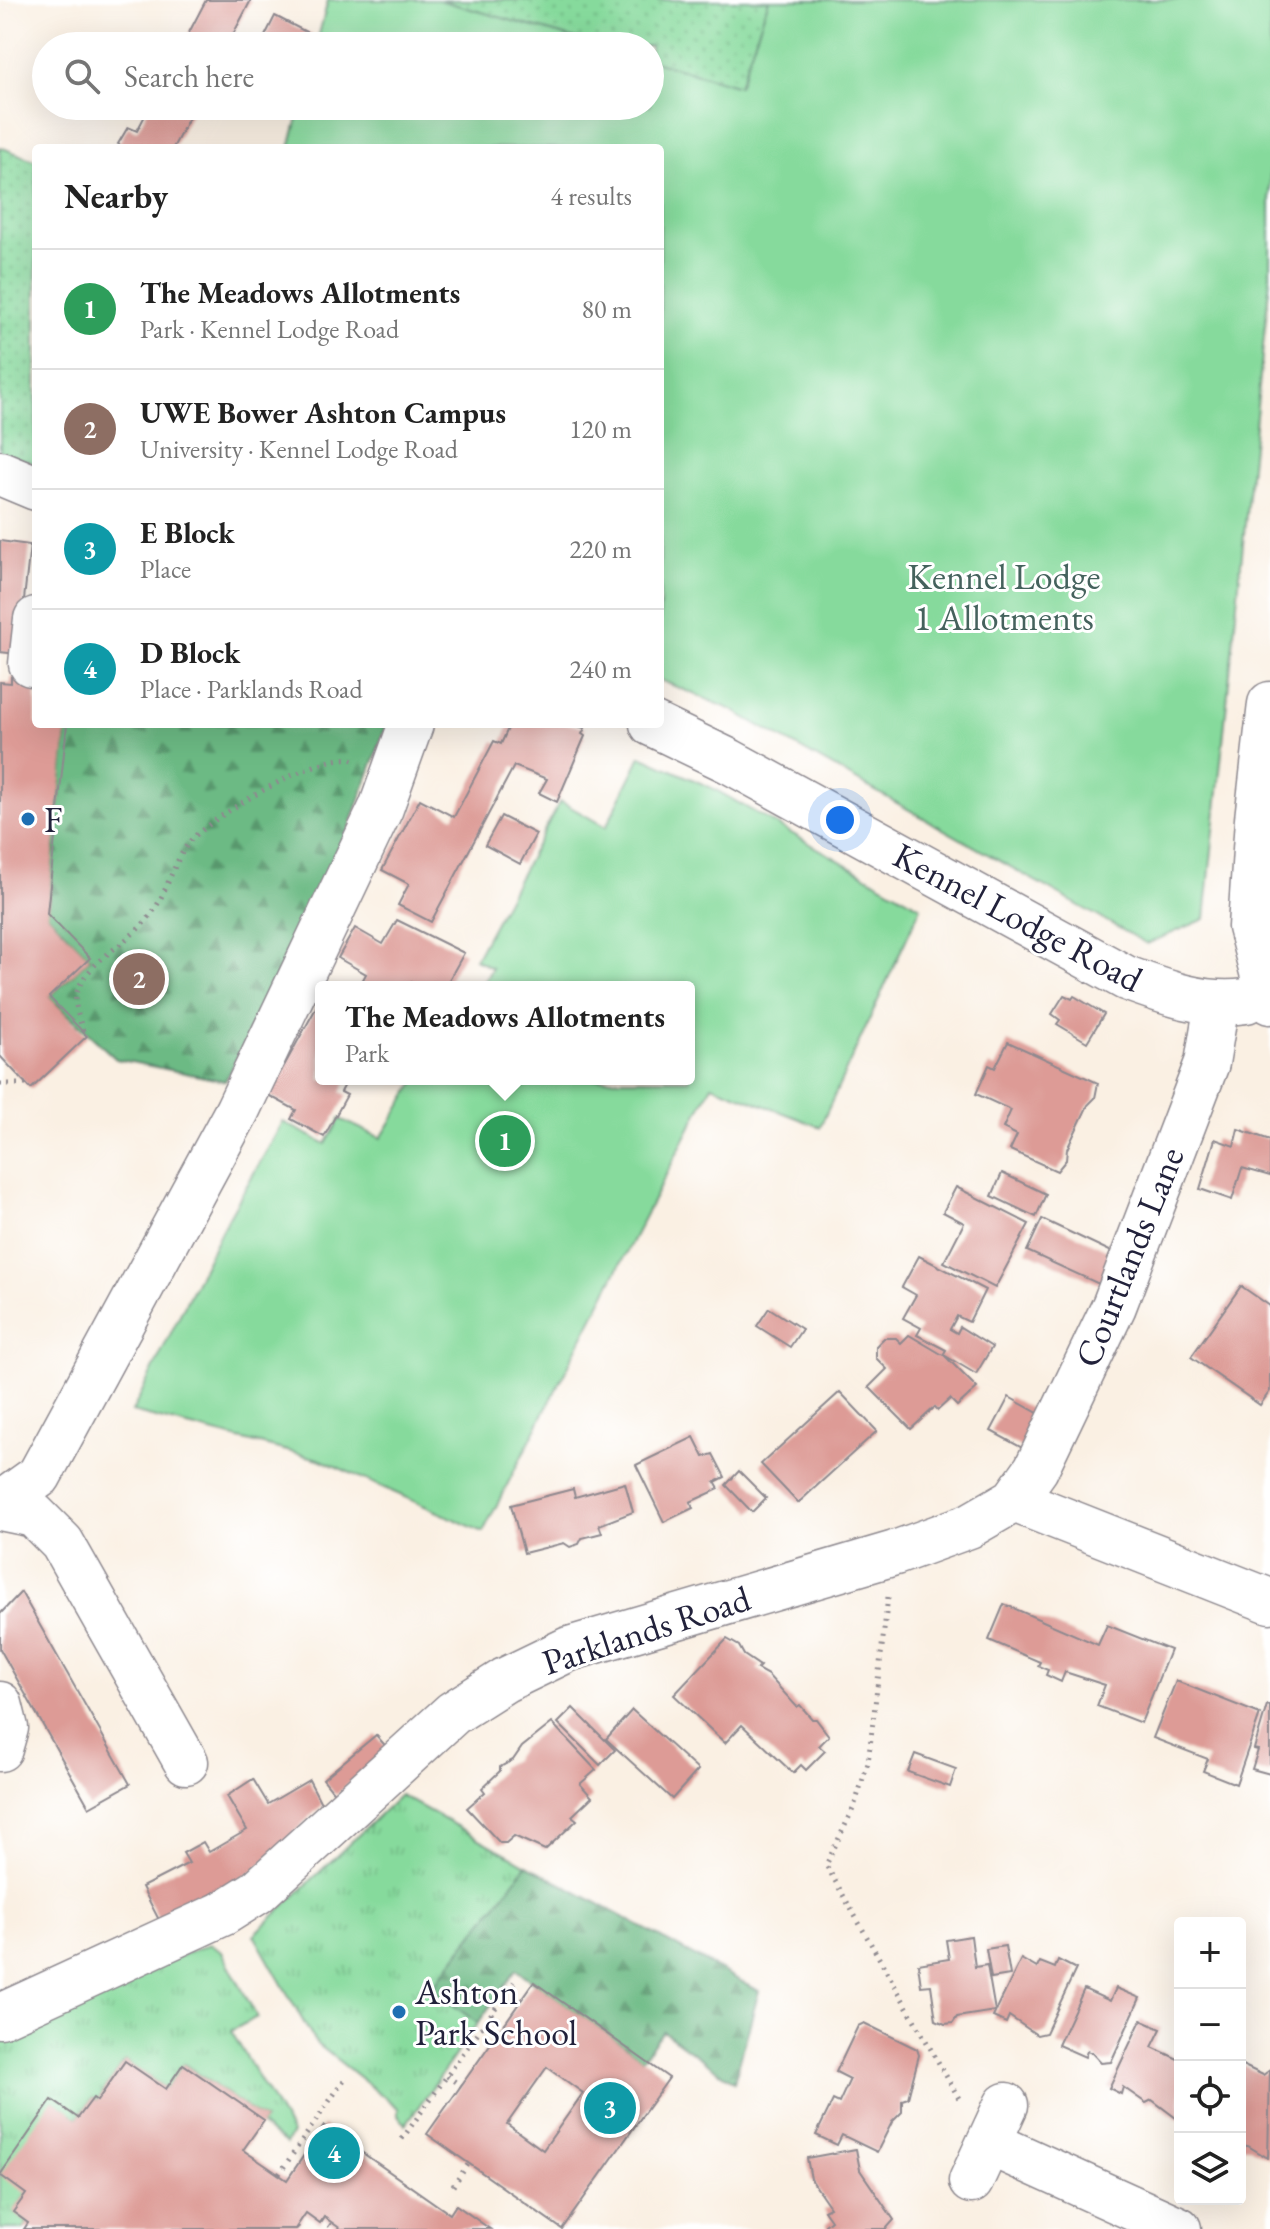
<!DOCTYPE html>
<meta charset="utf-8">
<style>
:root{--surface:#fff;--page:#f2f2f2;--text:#222;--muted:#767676;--line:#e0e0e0;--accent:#1f6fb2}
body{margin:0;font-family:"EB Garamond",serif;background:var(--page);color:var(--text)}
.controls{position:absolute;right:24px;bottom:24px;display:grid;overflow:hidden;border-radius:8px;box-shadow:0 8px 32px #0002}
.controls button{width:72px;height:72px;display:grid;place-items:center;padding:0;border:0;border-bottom:2px solid var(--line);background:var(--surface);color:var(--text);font:40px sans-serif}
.you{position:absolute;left:840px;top:820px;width:28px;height:28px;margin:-20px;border:6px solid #fff;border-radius:50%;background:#1a73e8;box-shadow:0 0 0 12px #1a73e833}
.badge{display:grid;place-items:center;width:52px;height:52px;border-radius:50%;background:var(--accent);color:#fff;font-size:26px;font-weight:700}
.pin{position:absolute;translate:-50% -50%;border:4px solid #fff;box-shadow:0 2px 8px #0006}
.popup{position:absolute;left:315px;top:981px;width:380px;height:104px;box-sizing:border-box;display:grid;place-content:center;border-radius:8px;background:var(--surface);filter:drop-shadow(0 2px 6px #0005);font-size:26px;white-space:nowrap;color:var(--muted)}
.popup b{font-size:30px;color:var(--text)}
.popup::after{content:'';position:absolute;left:50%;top:100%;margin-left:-16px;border:16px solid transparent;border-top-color:var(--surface)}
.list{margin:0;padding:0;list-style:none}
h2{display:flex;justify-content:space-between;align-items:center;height:104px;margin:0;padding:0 32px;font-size:34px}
h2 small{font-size:26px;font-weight:400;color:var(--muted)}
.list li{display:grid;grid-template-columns:52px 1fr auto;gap:24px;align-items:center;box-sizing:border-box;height:120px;padding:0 32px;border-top:2px solid var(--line)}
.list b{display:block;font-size:30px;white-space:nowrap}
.list p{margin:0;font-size:26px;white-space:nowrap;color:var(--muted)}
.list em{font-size:26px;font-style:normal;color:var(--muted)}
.icon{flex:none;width:44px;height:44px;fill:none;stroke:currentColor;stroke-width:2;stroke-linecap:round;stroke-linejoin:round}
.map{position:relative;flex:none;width:1270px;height:2229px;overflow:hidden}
.search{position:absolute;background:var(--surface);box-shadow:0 8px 32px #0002;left:32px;top:32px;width:632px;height:88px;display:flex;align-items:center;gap:20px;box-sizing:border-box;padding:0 28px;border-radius:44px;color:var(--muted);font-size:30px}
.panel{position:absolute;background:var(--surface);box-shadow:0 8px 32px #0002;left:32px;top:144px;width:632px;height:584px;border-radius:8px}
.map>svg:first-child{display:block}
.grass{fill:url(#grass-tufts);stroke:#547e6c;stroke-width:2}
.forest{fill:url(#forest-firs);stroke:#476e60;stroke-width:2}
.park{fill:url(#park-dots);stroke:#547e6c;stroke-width:2}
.garden{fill:#86da9c;stroke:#547e6c;stroke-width:2}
.building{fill:#dd9b96;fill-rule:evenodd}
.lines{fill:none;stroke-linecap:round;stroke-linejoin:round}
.minor-casing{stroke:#8e898f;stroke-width:47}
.major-casing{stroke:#8e898f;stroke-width:47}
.path{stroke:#8e898f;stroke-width:5;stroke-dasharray:2 6;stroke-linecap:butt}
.minor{stroke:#fff;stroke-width:44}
.major{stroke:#fff;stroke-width:44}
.poi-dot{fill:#1f6fb2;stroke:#fff;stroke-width:3}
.labels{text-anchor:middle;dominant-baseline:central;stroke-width:6;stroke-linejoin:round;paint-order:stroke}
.park-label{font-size:36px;fill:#45625d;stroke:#fff}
.poi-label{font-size:36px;fill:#22223b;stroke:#fff;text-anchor:start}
.street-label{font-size:36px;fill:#22223b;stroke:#fff}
</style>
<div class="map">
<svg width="1270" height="2229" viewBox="0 0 1270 2229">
<defs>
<pattern id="grass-tufts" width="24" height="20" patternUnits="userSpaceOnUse" patternTransform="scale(2)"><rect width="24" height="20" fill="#86da9c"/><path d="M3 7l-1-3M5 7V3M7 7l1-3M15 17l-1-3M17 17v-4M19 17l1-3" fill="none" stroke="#73bb87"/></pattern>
<pattern id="forest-firs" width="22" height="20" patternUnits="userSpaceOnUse" patternTransform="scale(2)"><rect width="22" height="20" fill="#6cba84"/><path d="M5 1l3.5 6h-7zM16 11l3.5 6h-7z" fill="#58976d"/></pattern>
<pattern id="park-dots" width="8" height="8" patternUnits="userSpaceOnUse" patternTransform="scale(2)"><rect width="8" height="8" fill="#86da9c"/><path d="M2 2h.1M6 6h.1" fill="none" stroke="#73bb87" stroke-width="1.8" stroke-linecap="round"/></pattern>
</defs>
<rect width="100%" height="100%" fill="#fff"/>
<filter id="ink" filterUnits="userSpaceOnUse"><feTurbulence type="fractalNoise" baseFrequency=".0125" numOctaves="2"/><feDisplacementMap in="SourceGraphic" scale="16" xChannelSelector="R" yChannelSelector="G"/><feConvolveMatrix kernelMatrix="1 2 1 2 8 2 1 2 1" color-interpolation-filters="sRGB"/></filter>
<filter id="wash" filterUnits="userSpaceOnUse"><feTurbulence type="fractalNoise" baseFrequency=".006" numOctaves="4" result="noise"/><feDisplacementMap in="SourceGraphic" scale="32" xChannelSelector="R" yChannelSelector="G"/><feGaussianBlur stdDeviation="1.8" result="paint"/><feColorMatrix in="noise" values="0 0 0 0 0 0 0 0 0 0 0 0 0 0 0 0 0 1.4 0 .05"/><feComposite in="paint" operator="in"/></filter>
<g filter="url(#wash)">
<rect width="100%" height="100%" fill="#faf0e3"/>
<!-- grass -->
<g class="grass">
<path d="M400,1795L527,1865L431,1989L478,2023L406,2124L398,2116V2108L315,2042L254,1935Z"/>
<path d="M209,1944L222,1952L257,2017L231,2031L292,2134L286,2144L260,2125L264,2120L184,2064L166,2089L125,2061L97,2101L93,2098L78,2118L52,2101L26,2194L14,2212L28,2223L24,2229H0V2032Z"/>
</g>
<!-- forest -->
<g class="forest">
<path d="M67,724H387L332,877L225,1081L116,1059L49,997L90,958L47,914Z"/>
<path d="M527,1865L759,1991L734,2082L663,2031L642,2059L516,1970L478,2023L431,1989Z"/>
</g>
<!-- park -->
<g class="park">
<path d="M439,0H769L739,86L650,60V46H600Z"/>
<path d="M0,147L36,161V464L0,452Z"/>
</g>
<!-- garden -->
<g class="garden">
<path d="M328,0H439L600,46H316Z"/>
<path d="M769,0H1270V278L1205,919L1147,944L730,709L660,680V148H290L301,106H650V60L739,86Z"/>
<path d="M641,756L714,789L921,907L820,1127L712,1085L483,1532L319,1459L132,1412L222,1229L283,1122L326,1144L340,1119L381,1138L417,1079H689V987H481L492,968L475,959L560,801L606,827Z"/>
</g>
<g id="blocks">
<!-- building -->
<g class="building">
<path d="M206,0H251L227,46H182Z"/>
<path d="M275,16L312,35L306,46H281L264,38Z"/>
<path d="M150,106H195L173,148H125L118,144L128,127L137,131Z"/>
<path d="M0,541L30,545L18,654L0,652Z"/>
<path d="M11,677L36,679V724H67L47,914L90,958L49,997L87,1036L31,1089L0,1056V682L11,683Z"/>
<path d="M510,724H568L585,728L582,734L585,736L557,802L539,793L547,779L514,766L431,922L398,905L409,884L382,870L420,799L454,817L494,741L501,744Z"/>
<path d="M501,816L536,834L520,864L485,845Z"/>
<path d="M397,920L464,953L445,987H419L411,982L408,987H359L366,974L338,958L355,928L383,944Z"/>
<path d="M1064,995L1072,999L1074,996L1104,1014L1087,1042L1057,1024L1060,1020L1052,1014Z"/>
<path d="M321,999V1079H348L341,1092L347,1095L324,1137L291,1119L296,1110L268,1095Z"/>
<path d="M1008,1042L1098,1083L1095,1098L1088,1105L1067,1149L1066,1160L1057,1171L1010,1150L1017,1135L1003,1128L1011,1110L976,1094L989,1065L995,1068Z"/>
<path d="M1238,1129L1270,1140V1176L1242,1168L1232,1200L1200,1189L1215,1139L1234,1146Z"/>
<path d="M1002,1173L1046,1194L1036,1217L992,1196Z"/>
<path d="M956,1187L1029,1224L995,1288L944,1262L964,1223L943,1212Z"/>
<path d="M1042,1219L1114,1253L1099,1284L1027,1251Z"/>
<path d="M919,1256L985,1290L969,1322L957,1316L950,1329L957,1333L960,1327L992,1347L976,1374L944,1355L977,1388L957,1406L950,1399L938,1410L935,1407L911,1429L869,1387L887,1369L876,1358V1346L884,1338H896L901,1343L909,1335L943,1355L946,1350L917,1335L921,1328L903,1318L916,1295L902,1287Z"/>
<path d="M1241,1286L1270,1306V1391L1260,1405L1191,1357Z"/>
<path d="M769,1308L802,1329L790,1347L757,1326Z"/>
<path d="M840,1392L877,1431L798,1503L761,1464Z"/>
<path d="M1009,1397L1043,1416L1024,1449L991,1431Z"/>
<path d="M694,1437L704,1457L713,1454L725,1477L715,1482L719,1489L690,1502L693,1508L664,1522L636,1465Z"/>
<path d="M739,1471L766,1498L752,1512L726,1485Z"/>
<path d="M625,1483L633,1512L599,1525L602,1533L582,1538L579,1544L570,1547L564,1543L524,1553L511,1505L573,1489L575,1497Z"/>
<path d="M21,1592L130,1784L89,1807L0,1649V1614Z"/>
<path d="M1004,1604L1098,1645L1107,1625L1170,1650L1141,1723L1097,1706L1105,1685L1065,1672L1061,1682L1046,1675L1048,1670L1038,1666L1040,1662L989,1640Z"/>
<path d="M727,1639L739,1646L744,1655L760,1666L757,1669L768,1675L797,1707L800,1705L812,1719H816L829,1736L819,1746L825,1751L806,1770L801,1765L793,1773L742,1725L725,1743L674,1695Z"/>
<path d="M1176,1681L1260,1714L1236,1784L1203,1771L1208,1759L1153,1738Z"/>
<path d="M1267,1705L1270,1706V1774L1252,1769L1258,1750L1254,1749Z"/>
<path d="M573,1708L615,1750L600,1765L558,1723Z"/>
<path d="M632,1710L698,1770L672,1799L606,1739Z"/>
<path d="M552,1723L596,1770L580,1784L592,1797L572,1816L577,1820L545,1850L514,1836L506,1843H500L467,1808L485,1792L482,1788L500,1771V1767L513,1760L522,1747Z"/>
<path d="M376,1735L389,1750L336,1795L323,1779Z"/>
<path d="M915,1754L956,1769L950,1787L908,1772Z"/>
<path d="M253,1779L268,1804L309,1780L322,1805L253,1872L160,1922L142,1887L189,1863L183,1853L203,1842L209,1852L247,1830L227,1796Z"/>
<path d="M971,1936L975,1967L987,1965L995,2011L957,2017L953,2023L945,2024L936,2020L931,1985L921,1986L918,1964L949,1959L946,1940Z"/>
<path d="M1005,1946L1010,1975L991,1978L986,1949Z"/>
<path d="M1021,1959L1037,1968L1040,1962L1055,1968L1058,1960L1076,1969L1046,2033L1037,2035L1009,2016L1006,2023L993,2017Z"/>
<path d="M534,1982L669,2078L562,2229L427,2134ZM547,2067L583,2093L543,2150L507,2124Z"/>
<path d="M1116,1988L1140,1998L1111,2062L1101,2063L1092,2053L1087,2051L1085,2057L1058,2045L1084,1989L1110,2001Z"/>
<path d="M1141,2020L1161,2029L1152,2047L1180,2060V2121L1152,2100L1146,2103L1123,2087L1121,2094L1109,2088Z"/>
<path d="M864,2023L917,2049L919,2055L908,2098L902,2100V2112L892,2122L877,2152L842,2135L837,2145L816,2135L833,2100L839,2103L850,2079L836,2072L858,2026Z"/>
<path d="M125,2061L166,2089L183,2064L264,2120L243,2150L287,2180L324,2126L450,2214L456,2205L490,2229H341L324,2217L320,2223L306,2213L295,2229H24L28,2223L13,2212L26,2194L0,2175L52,2100L78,2118L93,2098L97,2101Z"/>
<path d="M1240,2064L1263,2075L1270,2070L1268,2158L1248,2146H1240Z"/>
<path d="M856,2149L860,2170L894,2220L886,2229H828L825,2225L831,2220L824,2210L830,2207L811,2179L807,2158Z"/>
</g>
</g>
</g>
<g filter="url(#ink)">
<use href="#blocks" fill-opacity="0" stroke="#8e898f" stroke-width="2"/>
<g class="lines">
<defs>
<g id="minor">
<path d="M0,473L36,488"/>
<path d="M31,664L36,619"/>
<path d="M652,724L729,761L1126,978C1164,992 1204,1007 1246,1001"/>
<path d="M1014,1500L1270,1601"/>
<path d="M0,1504L39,1476L237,1111L381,808L411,724"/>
<path d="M0,1508L34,1515L62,1543L186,1762"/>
<path d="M0,1704L6,1728L0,1749"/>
<path d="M0,2016L222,1914L257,1892L453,1713L505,1680L569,1649L895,1553L969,1526L1014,1500L1036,1469L1114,1306L1207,1063L1217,1003"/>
<path d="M989,2143L1179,2229"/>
<path d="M971,2181L1006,2105"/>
</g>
<path id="major" d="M1270,704L1257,819L1250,927L1270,1002"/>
</defs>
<!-- minor casing -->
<use href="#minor" class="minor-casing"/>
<!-- major casing -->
<use href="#major" class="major-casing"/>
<!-- path -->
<g class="path">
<path d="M83,1031C80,1021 74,1006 76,995C84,964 123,946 143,924C167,900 170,864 192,839C215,815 324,749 354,760"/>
<path d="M0,1084H27"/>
<path d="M888,1597L868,1763L854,1807L826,1865L961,2102"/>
<path d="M491,2014L505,2024"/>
<path d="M447,2076L461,2086"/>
<path d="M402,2139L514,1982"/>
<path d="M279,2174L344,2080"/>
<path d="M453,2186L469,2163"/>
<path d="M322,2220L332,2227L330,2229"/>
<path d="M297,2227L299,2229"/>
</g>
<!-- minor -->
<use href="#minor" class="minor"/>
<!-- major -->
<use href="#major" class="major"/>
</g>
</g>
<!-- markers -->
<g class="poi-dot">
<circle cx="28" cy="819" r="8"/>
<circle cx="399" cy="2012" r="8"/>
</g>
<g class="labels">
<!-- park labels -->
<g class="park-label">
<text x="1004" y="576">Kennel Lodge<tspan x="1004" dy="41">1 Allotments</tspan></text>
</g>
<!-- poi labels -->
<g class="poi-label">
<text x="44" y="819">F</text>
<text x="415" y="1991">Ashton<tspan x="415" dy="41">Park School</tspan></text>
</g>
<!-- street labels -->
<g class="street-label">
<text transform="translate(1018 917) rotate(28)">Kennel Lodge Road</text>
<text transform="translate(1129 1257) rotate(-68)">Courtlands Lane</text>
<text transform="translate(646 1630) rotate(-18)">Parklands Road</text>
</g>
</g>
</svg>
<div class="controls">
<button>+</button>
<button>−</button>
<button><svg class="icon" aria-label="locate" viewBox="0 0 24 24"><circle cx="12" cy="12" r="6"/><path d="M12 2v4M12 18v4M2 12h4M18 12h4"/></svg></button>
<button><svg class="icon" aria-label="layers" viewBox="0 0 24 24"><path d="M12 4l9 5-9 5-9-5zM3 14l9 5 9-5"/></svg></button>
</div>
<div class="you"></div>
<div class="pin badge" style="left:505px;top:1141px;background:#2e9e5b">1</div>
<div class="popup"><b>The Meadows Allotments</b>Park</div>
<div class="pin badge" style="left:139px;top:979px;background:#8d6e63">2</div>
<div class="pin badge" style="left:610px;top:2108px;background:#0f9aa8">3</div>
<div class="pin badge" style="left:334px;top:2153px;background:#0f9aa8">4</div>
<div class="search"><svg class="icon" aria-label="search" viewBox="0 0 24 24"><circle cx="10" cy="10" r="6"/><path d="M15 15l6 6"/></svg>Search here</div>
<section class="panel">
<h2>Nearby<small>4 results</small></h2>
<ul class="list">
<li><span class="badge" style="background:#2e9e5b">1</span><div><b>The Meadows Allotments</b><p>Park · Kennel Lodge Road</p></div><em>80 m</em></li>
<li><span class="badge" style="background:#8d6e63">2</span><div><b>UWE Bower Ashton Campus</b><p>University · Kennel Lodge Road</p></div><em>120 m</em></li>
<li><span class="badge" style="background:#0f9aa8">3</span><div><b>E Block</b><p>Place</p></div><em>220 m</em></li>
<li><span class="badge" style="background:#0f9aa8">4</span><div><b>D Block</b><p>Place · Parklands Road</p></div><em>240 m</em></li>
</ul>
</section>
</div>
